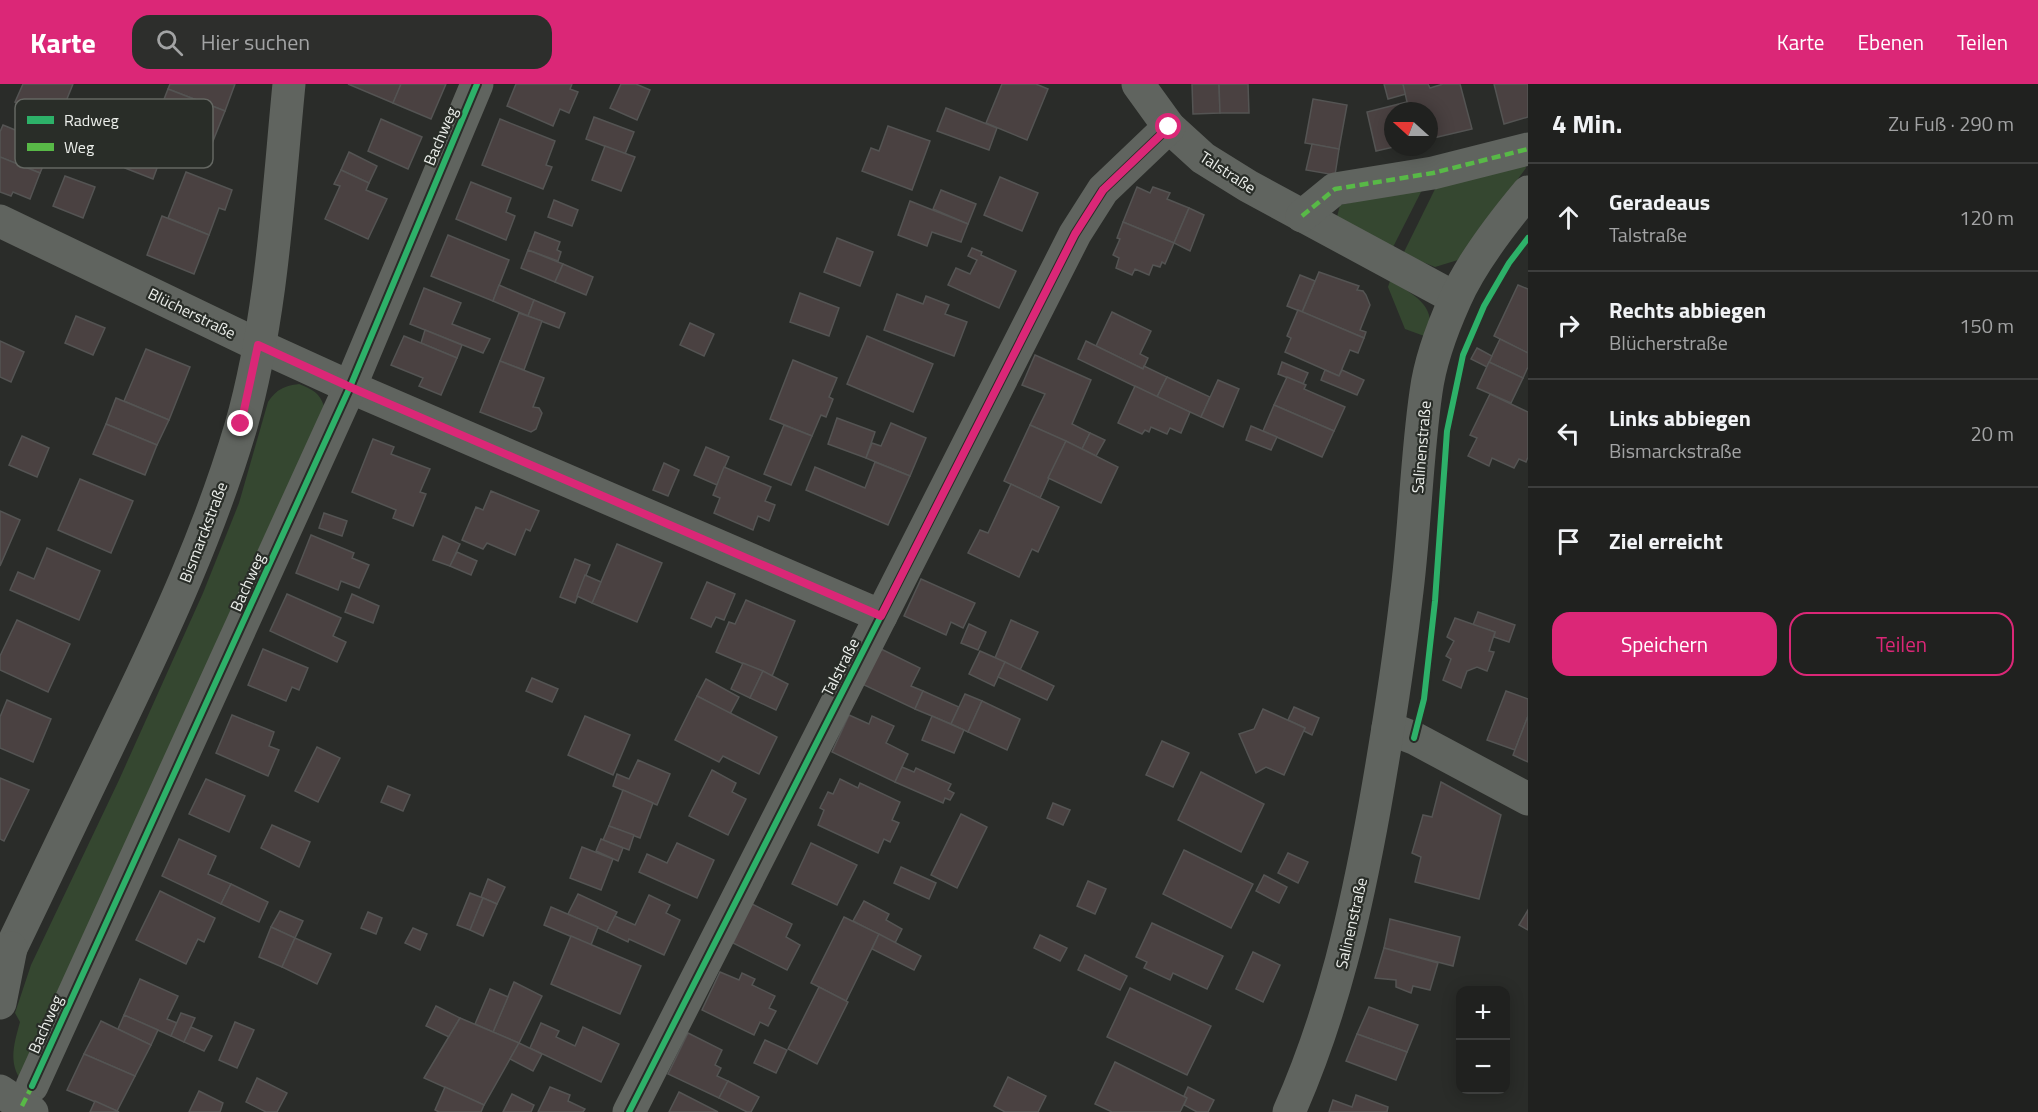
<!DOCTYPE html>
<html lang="de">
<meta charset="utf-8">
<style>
:root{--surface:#20211f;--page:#2d2e2c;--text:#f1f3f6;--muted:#a2a3a4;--line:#3d3e3d;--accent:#db2777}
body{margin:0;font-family:"Titillium Web",sans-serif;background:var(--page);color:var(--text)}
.controls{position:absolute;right:18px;bottom:18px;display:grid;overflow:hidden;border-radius:12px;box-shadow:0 3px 15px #0003}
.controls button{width:54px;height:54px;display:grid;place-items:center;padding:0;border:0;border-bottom:2px solid var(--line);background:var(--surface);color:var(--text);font:30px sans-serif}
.compass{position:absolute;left:1384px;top:18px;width:54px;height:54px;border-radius:50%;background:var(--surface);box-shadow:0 3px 15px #0003;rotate:291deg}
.stop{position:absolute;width:18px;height:18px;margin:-14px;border:4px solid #db2777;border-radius:50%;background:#fff}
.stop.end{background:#db2777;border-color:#fff;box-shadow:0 2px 6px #0008}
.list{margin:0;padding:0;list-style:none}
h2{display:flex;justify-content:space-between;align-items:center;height:78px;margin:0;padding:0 24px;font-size:26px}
h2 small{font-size:20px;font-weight:400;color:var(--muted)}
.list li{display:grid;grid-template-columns:39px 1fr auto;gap:18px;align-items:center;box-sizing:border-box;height:108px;padding:0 24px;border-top:2px solid var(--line)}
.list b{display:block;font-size:22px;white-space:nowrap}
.list p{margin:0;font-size:20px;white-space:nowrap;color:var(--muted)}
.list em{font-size:20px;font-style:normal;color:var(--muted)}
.actions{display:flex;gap:12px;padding:18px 24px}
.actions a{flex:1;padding:14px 0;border:2px solid var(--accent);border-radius:18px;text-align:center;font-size:21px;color:var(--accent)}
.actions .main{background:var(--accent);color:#fff}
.icon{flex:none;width:33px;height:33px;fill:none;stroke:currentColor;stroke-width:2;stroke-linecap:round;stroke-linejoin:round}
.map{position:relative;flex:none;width:1528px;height:1028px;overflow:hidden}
header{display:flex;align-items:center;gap:36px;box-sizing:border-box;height:84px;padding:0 30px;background:var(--accent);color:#fff}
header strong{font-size:28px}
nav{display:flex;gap:33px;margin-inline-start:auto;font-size:21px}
.search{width:420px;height:54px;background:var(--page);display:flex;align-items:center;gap:15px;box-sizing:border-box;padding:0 21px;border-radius:18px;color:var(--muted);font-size:22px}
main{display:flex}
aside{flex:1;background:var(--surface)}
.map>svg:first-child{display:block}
.green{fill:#354730}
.building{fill:#4a4141;stroke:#545453;stroke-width:1.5}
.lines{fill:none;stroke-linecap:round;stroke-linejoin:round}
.minor{stroke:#60645f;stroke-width:33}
.quiet{stroke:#58b947;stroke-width:4.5;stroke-dasharray:9 4.5;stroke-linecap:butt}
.cycleway-casing{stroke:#292d28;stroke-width:10}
.cycleway{stroke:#2db169;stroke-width:6}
.route{stroke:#db2777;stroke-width:8}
.labels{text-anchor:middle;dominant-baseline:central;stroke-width:4.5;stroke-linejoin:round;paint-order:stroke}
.street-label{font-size:16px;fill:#ecefeb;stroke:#292d28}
.key{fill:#292d28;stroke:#646762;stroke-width:1.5}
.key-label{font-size:16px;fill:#ecefeb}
</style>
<header>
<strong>Karte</strong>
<div class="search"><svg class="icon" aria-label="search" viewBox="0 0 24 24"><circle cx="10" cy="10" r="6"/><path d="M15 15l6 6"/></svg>Hier suchen</div>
<nav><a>Karte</a><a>Ebenen</a><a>Teilen</a></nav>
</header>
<main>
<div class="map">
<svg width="1528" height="1028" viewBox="0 0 1528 1028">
<rect width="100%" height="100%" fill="#2a2c29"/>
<!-- green -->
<g class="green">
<path d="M1524,78L1526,84L1458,176L1435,183L1403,170L1438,99Z"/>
<path d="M1423,104L1392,165L1337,133L1340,121Z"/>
<path d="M1390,197C1406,206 1430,217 1430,238C1430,243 1428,249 1427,253L1405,245L1388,203Z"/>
<path d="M299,300C313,306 319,308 324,322L24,1000C7,981 14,960 20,938L15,929L31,881L119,696L203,509L239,419L268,318C277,305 284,302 299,300Z"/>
</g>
<!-- building -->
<g class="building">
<path d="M23,0H73L58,37L41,30L40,34L29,30L31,25L15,18Z"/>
<path d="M170,0H235L225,27L168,5Z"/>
<path d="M348,0H399L401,1L393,19Z"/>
<path d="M446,0L431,35L393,19L401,0Z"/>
<path d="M516,0H572L570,5L578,8L569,29L560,25L553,42L507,22Z"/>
<path d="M621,0H636L650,6L637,36L610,24Z"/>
<path d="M1002,0H1036L1048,5L1027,56L986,39Z"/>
<path d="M1192,0H1219L1220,29L1193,30Z"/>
<path d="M1219,0H1248L1249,29H1220Z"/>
<path d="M1384,0H1403L1406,10L1388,15Z"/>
<path d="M1403,0H1428L1430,4L1443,0H1460L1472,45L1429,55V27H1409Z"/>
<path d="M1494,0H1528V33L1504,40Z"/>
<path d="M168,5L225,27L209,67L152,46Z"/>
<path d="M1313,15L1347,21L1339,65L1305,59Z"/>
<path d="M1407,18L1409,27H1393L1394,63L1376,67L1367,28Z"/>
<path d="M946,24L997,44L989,66L937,47Z"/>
<path d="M594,33L634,48L625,70L586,55Z"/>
<path d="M381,35L422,53L408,85L368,67Z"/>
<path d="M500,35L555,57L546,81L552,83L543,105L482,81Z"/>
<path d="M3,41L52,61L40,89L0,73V48Z"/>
<path d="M888,42L930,57L912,106L862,87L871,64L879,67Z"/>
<path d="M137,54L164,65L153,95L125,84Z"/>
<path d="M1312,60L1339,65L1335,91L1306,86Z"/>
<path d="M605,62L635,73L621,107L592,96Z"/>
<path d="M349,68L377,82L369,99L341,86Z"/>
<path d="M0,73L40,89L30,115L13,108L11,112L0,108Z"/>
<path d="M341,86L369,99L366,106L387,115L368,155L325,135L340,102L334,100Z"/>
<path d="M186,88L232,106L225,126L219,124L209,151L168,134Z"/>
<path d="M65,92L95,103L83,134L53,122Z"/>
<path d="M1000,93L1038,109L1022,147L984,131Z"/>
<path d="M471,98L511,114L506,128L515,132L506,156L456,135Z"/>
<path d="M1137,103L1150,109L1153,103L1170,109L1167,115L1189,124L1174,159L1123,138Z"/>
<path d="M941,106L976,120L968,140L933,125Z"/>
<path d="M554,116L578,126L572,142L548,133Z"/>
<path d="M910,117L968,140L961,158L932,148L927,162L898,151Z"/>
<path d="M1189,124L1204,131L1190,167L1174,159Z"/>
<path d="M162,132L209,151L194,190L147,171Z"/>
<path d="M1123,138L1174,159L1165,180L1162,178L1160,183L1153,181L1149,191L1135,185L1132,191L1116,184L1119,174L1113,171L1120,155L1117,154Z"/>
<path d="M535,148L560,158L557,166L561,168L558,177L528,166Z"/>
<path d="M448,151L509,176L493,217L431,192Z"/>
<path d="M837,154L873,168L860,202L824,188Z"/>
<path d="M972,164L982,168L981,171L1016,187L999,224L948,201L956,184L970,190L977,176L968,172Z"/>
<path d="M528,166L563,180L555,198L521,184Z"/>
<path d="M563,180L593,193L586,211L555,198Z"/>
<path d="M1319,188L1359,202L1357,206L1363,207L1366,211L1370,221L1360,246L1366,248L1364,254L1302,228Z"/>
<path d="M1300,191L1315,197L1302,228L1287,222Z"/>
<path d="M499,201L534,216L528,232L493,217Z"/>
<path d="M1518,201L1528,205V269L1494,252Z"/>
<path d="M424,204L461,219L452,240L490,255L483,269L410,240Z"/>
<path d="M800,209L839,224L829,252L790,238Z"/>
<path d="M897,210L923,220L926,212L949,221L945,230L967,238L954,272L884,246Z"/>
<path d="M534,216L565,229L559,244L528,232Z"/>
<path d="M1298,226L1364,254L1358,269L1350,266L1339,292L1285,268L1291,254L1287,252Z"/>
<path d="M1112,228L1151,247L1140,270L1148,274L1143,285L1096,262Z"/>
<path d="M519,229L542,237L524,286L500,277Z"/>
<path d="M76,232L105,244L93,271L65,259Z"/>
<path d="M690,239L714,250L704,272L680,261Z"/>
<path d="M425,246L462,261L457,274L421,259Z"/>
<path d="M404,252L457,274L441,311L419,302L423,294L391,281Z"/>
<path d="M867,252L933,280L913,328L847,300Z"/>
<path d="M1500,255L1528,269V283L1523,294L1489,278Z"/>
<path d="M0,257L24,268L11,298L0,293Z"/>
<path d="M1086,257L1143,285L1144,282L1167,293L1157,313L1078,275Z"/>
<path d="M1477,264L1492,272L1487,283L1471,275Z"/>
<path d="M146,265L190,283L169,336L124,317Z"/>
<path d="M1035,271L1091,296L1072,340L1090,349L1082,365L1030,341L1045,310L1022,301Z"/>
<path d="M793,276L837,294L829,313L833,315L826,333L821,331L812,352L770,335Z"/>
<path d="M500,277L544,294L533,323L539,324L542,329L536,345L531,348L480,328Z"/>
<path d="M1282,278L1308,289L1303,300L1278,290Z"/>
<path d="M1489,278L1523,294L1511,319L1477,304Z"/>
<path d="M1325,286L1339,292L1342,286L1364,296L1357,311L1321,296Z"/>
<path d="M1167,293L1210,313L1201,333L1157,313Z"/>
<path d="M1287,293L1306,301L1304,305L1345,323L1334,347L1274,321Z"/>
<path d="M1218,296L1239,305L1223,343L1201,333Z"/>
<path d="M1135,302L1190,328L1181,349L1170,344L1167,350L1151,343L1149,348L1145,346L1142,350L1118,339Z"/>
<path d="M1490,310L1528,328V373L1526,378L1519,375L1514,384L1492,374L1489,382L1468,372L1477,354L1470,351Z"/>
<path d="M116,314L169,336L157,361L106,340Z"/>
<path d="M1274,321L1334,347L1322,373L1263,347Z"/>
<path d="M837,334L875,348L866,374L828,360Z"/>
<path d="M891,339L926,354L910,392L866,374L872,359L881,362Z"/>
<path d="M106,340L157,361L145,391L93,370Z"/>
<path d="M784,341L812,352L791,401L764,390Z"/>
<path d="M1030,341L1066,357L1040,414L1004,397Z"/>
<path d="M1251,342L1277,353L1271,366L1246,356Z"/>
<path d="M1090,349L1105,356L1096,372L1082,365Z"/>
<path d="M22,352L49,364L37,393L9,381Z"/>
<path d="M373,355L394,363L391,370L430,385L420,408L426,410L413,442L393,434L396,426L352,408Z"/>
<path d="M1066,357L1118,383L1101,419L1048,394Z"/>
<path d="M706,363L729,373L717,401L694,391Z"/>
<path d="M875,378L910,392L888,441L806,406L815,383L865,404Z"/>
<path d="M664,379L679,386L668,412L653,406Z"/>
<path d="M724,383L771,403L765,417L775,421L769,437L758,432L753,446L714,429L720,414L713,411Z"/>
<path d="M80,395L133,417L111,469L58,446Z"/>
<path d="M1011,400L1059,423L1038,468L1032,465L1019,493L968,469L980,446L988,449Z"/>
<path d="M491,407L539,427L530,447L526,445L515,471L487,459L483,465L462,456L476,423L483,426Z"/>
<path d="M0,427L20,436L0,482Z"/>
<path d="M324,429L347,437L342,452L319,444Z"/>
<path d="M311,451L354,469L352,474L369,481L359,504L341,497L338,506L296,489Z"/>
<path d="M443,452L460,460L450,482L433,476Z"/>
<path d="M617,460L662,479L637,538L592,519Z"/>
<path d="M47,464L100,487L79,536L10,506L18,488L34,495Z"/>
<path d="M457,468L477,477L471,491L450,482Z"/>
<path d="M575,475L590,481L575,519L560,513Z"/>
<path d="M585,491L601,498L592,519L577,512Z"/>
<path d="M921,495L975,519L963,544L951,538L946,551L904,532Z"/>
<path d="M707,498L735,510L724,536L716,533L711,543L691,534Z"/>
<path d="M287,510L341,534L333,552L346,558L337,578L270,547Z"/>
<path d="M352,510L379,522L373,539L345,528Z"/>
<path d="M746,516L795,537L772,592L716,568L729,538L735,540Z"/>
<path d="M1478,528L1515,541L1509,558L1494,553L1495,548L1473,541Z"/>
<path d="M1455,534L1495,548L1489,567L1494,568L1487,587L1477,583L1467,587L1461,604L1443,596L1451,575L1446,572L1454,557L1447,553Z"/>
<path d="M17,536L70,560L48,608L0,586V572Z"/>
<path d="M1011,536L1038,548L1020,586L995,574Z"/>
<path d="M969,540L986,548L978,566L961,559Z"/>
<path d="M879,564L920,584L911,602L923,607L915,625L862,600Z"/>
<path d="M263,565L308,584L299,606L292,603L286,617L248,601Z"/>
<path d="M980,567L1005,578L994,602L969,590Z"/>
<path d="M1005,578L1054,602L1047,616L998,593Z"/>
<path d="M743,579L763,587L750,614L731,605Z"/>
<path d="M763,587L788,600L776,626L750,614Z"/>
<path d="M532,594L558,605L552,618L526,607Z"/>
<path d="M706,595L739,613L730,630L697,612Z"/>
<path d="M923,607L959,623L951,640L915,625Z"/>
<path d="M1506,607L1528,615V632L1515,666L1487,656Z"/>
<path d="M965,610L982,617L968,648L951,640Z"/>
<path d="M697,612L777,653L759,690L723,672L719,678L675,656Z"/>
<path d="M7,616L51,635L33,678L0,664V633Z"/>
<path d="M982,617L1020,635L1007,666L968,648Z"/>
<path d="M1294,623L1319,634L1312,651L1304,647L1305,644L1288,636Z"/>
<path d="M1263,625L1305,644L1284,691L1266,683L1256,689L1239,650L1254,645Z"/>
<path d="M232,631L274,648L269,662L279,666L268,692L216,669Z"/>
<path d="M849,631L869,640L872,632L894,642L886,659L908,670L895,698L832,668Z"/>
<path d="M585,632L630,651L613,691L568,671Z"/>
<path d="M932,632L964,646L954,669L922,656Z"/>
<path d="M1528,632V678L1513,671Z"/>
<path d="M1162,657L1189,669L1173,703L1146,691Z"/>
<path d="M317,663L340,674L318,718L295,707Z"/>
<path d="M638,676L670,690L657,721L613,702L617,690L629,695Z"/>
<path d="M902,683L914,688L916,684L951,700L948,706L954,709L950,716L945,714L943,719L895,698Z"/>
<path d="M712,686L736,699L732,708L746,715L728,751L689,732Z"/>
<path d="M1201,688L1264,720L1241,768L1178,736Z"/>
<path d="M0,694L29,706L4,757L0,755Z"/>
<path d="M206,695L245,712L229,748L189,730Z"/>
<path d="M840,695L858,704L860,699L900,718L892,736L899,739L890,758L884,755L878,769L818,741L824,726L820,724L828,708L833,710Z"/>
<path d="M1441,698L1501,731L1479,815L1415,798L1421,773L1412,769L1423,731L1432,733Z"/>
<path d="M388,702L410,711L403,727L381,718Z"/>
<path d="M623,706L653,719L640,754L609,742Z"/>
<path d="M1053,719L1070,726L1063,741L1047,734Z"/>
<path d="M961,730L987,743L957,804L931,791Z"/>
<path d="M272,741L310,758L299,783L261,764Z"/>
<path d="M609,742L634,751L629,766L603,756Z"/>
<path d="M179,755L216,772L208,790L231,800L221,820L162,792Z"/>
<path d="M601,755L623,764L618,777L596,767Z"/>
<path d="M677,759L714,776L697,814L639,788L647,770L667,779Z"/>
<path d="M811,759L857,781L837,821L792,800Z"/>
<path d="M582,763L613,775L601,806L570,794Z"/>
<path d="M1184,766L1253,800L1231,844L1163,810Z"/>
<path d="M1288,769L1308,778L1298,799L1278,789Z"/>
<path d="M901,783L936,799L929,815L894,799Z"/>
<path d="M1264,791L1287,803L1279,819L1256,807Z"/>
<path d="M488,795L505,803L497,820L481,813Z"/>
<path d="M1088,797L1106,805L1095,830L1077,822Z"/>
<path d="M231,800L268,818L259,838L221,820Z"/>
<path d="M160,807L215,834L204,858L198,855L186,880L136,856Z"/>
<path d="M470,809L483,814L470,846L457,841Z"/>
<path d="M578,810L617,828L607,848L568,830Z"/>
<path d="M649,811L670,821L666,829L680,836L664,871L629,855L628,858L607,848L615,832L635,841Z"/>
<path d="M483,814L497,820L483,852L470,846Z"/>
<path d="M864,817L889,830L886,836L902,845L895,859L853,837Z"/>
<path d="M752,820L792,840L786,853L800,861L787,886L733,859Z"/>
<path d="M551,823L598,843L591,861L544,841Z"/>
<path d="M1528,826V846L1519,841Z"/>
<path d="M280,827L303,837L295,854L271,843Z"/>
<path d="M368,828L382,834L376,850L361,844Z"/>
<path d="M844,833L879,850L846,917L811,899Z"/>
<path d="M1390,835L1460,853L1453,882L1384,864Z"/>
<path d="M1152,839L1223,872L1207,905L1173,889L1170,896L1144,884L1147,878L1136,873Z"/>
<path d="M271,843L295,854L282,883L259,873Z"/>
<path d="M413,844L427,850L420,866L405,859Z"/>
<path d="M879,850L921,872L914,886L872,865Z"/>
<path d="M1040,851L1067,864L1060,877L1034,864Z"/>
<path d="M571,852L641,882L620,930L551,900Z"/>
<path d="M295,854L331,870L317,900L282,883Z"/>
<path d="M1384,864L1438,879L1430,906L1413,902L1411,909L1396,903V896L1375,894Z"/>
<path d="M1253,868L1280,881L1263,918L1236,905Z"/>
<path d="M1085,871L1127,892L1120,906L1078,886Z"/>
<path d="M720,888L739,896L742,889L755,895L752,901L775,912L769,924L776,927L768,942L760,938L754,951L702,926Z"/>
<path d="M140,895L178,912L167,935L177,939L171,952L124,931Z"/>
<path d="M514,898L542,912L519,959L493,948Z"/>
<path d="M819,903L848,918L817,980L788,965Z"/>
<path d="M1130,904L1211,942L1187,991L1107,953Z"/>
<path d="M490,905L508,913L493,948L475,940Z"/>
<path d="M436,922L460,934L449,953L426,942Z"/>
<path d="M1369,923L1418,941L1407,968L1357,950Z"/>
<path d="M181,929L195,934L184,958L171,952Z"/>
<path d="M124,931L158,946L151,961L118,945Z"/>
<path d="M460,934L519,959L484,1021L424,994Z"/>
<path d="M101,937L151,961L135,992L84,970Z"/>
<path d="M235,938L254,946L237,984L219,976Z"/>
<path d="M541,939L559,947L556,953L575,962L583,943L619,960L601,998L530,964Z"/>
<path d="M191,943L212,952L204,967L184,958Z"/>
<path d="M688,949L722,966L715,981L721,984L717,992L728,997L719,1014L668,990Z"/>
<path d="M1357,950L1407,968L1396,996L1346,977Z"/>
<path d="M765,956L787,966L776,989L754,979Z"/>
<path d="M519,959L542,970L533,987L510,975Z"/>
<path d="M84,970L135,992L117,1027L67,1006Z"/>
<path d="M1115,978L1187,1014L1180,1028H1112L1095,1020Z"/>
<path d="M1008,993L1046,1012L1038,1028H1005L994,1022Z"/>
<path d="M257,994L287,1009L277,1028H266L246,1018Z"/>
<path d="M728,997L759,1013L751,1028H747L719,1014Z"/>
<path d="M445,1003L484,1021L481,1028H439L435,1026Z"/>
<path d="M550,1003L570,1011L568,1017L585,1025L583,1028H538Z"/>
<path d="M1188,1003L1214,1016L1208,1028H1197L1184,1021L1187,1014L1184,1012Z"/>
<path d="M199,1007L223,1019L220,1028H189Z"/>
<path d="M679,1008L718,1028H669Z"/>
<path d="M512,1010L534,1021L531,1028H503Z"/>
<path d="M1356,1011L1388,1023L1387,1028H1329L1333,1016L1352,1023Z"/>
<path d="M95,1017L117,1027L119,1028H90Z"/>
</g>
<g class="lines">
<!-- minor -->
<g class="minor">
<path d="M1138,0L1169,43L1203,74L1248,102L1455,214"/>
<path d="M1302,132L1335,105L1433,89L1528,65"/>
<path d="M0,137L258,261L350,303L881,532"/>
<path d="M1388,644L1414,654L1528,715"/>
<path d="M0,880L11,864C48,788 84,711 121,635C167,540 211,444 241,342C272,233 278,112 289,0"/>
<path d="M0,919L11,864"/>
<path d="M32,1002L350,303L477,0"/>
<path d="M0,1007L32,1028"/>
<path d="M629,1028L1075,150L1103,106L1169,43"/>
<path d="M1289,1028C1333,929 1356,827 1375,721C1387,653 1398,584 1406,515C1415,447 1416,377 1426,308C1430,277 1442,245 1455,216C1470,181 1503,138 1528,108"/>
</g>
<!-- quiet -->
<g class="quiet">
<path d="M1302,132L1335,105L1433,89L1528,65"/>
<path d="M22,1022L32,1002"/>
</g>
<defs>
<g id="cycleway">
<path d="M1414,654L1424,615L1435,517L1447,347L1463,271L1484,222L1509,179L1528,154"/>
<path d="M32,1002L350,303L477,0"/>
<path d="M629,1028L1075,150L1103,106L1169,43"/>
</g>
</defs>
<!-- cycleway casing -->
<use href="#cycleway" class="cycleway-casing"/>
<!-- cycleway -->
<use href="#cycleway" class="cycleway"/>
</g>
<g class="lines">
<!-- route -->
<path class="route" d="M241,340L258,261L350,303L881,532L1075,150L1103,106L1169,43"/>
</g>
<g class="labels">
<!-- street labels -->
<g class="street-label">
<text transform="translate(440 52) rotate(-67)">Bachweg</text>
<text transform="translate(1228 88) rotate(33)">Talstraße</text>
<text transform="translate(192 229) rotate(26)">Blücherstraße</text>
<text transform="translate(1421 363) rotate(-85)">Salinenstraße</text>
<text transform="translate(203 448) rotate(-69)">Bismarckstraße</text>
<text transform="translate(247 498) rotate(-66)">Bachweg</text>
<text transform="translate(840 583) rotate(-63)">Talstraße</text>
<text transform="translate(1351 839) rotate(-77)">Salinenstraße</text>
<text transform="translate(45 940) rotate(-66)">Bachweg</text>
</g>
</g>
<!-- legend -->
<rect x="15" y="15" width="198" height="69" rx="9" class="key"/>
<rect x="27" y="32" width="27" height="8" fill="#2db169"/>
<rect x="27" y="59" width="27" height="8" fill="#58b947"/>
<g class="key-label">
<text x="64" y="42">Radweg</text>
<text x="64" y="69">Weg</text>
</g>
</svg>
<div class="controls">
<button>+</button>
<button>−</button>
</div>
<svg class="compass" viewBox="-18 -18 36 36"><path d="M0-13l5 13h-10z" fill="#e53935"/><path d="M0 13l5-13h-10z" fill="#a2a3a4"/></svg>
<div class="stop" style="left:1169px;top:43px"></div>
<div class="stop end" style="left:241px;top:340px"></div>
</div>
<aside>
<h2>4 Min.<small>Zu Fuß · 290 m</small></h2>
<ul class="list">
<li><svg class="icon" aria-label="ahead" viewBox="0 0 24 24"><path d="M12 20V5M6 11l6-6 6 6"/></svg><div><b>Geradeaus</b><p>Talstraße</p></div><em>120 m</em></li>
<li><svg class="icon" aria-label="right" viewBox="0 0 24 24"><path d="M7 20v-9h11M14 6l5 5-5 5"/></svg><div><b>Rechts abbiegen</b><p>Blücherstraße</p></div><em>150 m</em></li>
<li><svg class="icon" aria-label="left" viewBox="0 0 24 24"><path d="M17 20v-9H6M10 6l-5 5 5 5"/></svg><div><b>Links abbiegen</b><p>Bismarckstraße</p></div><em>20 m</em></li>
<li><svg class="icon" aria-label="arrive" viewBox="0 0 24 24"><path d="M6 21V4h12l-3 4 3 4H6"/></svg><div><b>Ziel erreicht</b></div></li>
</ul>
<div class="actions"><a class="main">Speichern</a><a>Teilen</a></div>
</aside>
</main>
